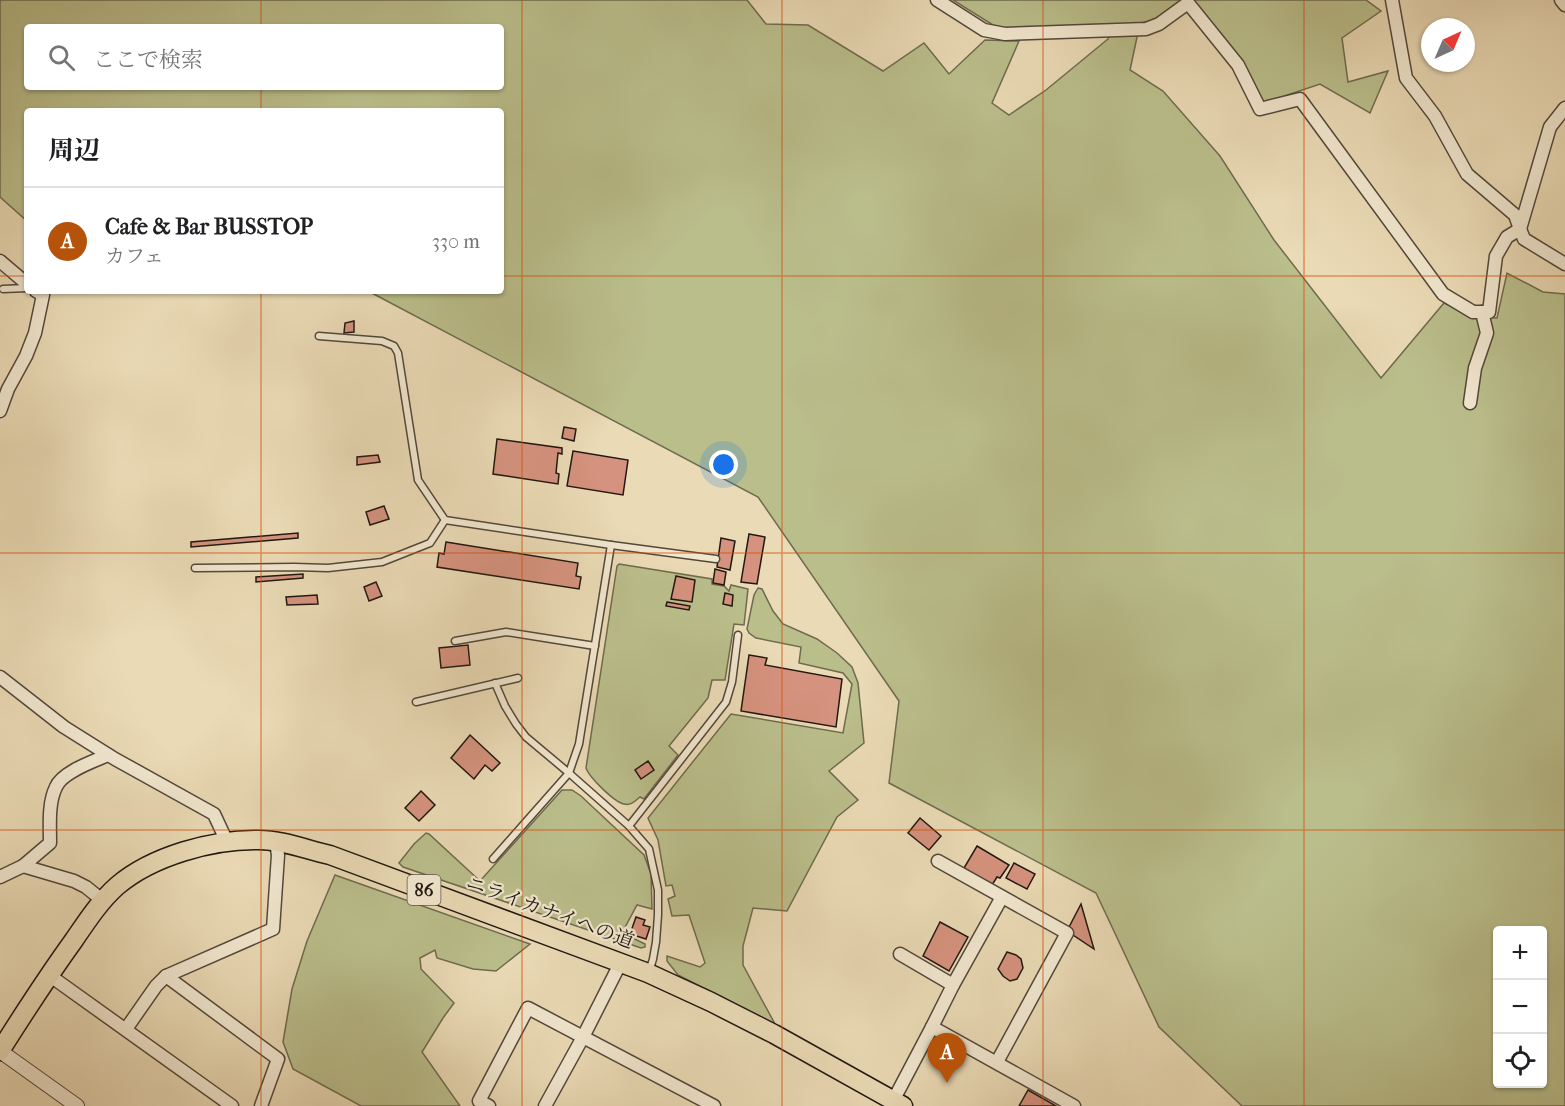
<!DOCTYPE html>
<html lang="ja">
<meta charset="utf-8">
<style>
:root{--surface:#fff;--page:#f2f2f2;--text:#202124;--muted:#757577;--line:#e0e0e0;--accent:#b45309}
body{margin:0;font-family:"IM FELL French Canon","Noto Serif JP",serif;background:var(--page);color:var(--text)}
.controls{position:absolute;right:18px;bottom:18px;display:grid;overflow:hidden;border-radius:6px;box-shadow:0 2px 4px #0004}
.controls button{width:54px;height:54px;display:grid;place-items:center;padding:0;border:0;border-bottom:2px solid var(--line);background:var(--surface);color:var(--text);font:30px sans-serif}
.compass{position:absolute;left:1421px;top:18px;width:54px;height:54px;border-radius:50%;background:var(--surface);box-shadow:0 2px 4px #0004;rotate:44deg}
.you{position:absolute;left:724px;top:465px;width:21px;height:21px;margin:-15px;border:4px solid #fff;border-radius:50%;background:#1a73e8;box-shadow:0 0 0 9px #1a73e833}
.badge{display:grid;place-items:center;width:39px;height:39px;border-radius:50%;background:var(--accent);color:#fff;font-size:20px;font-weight:700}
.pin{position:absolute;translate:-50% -50px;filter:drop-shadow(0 2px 3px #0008)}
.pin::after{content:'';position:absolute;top:32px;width:21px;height:18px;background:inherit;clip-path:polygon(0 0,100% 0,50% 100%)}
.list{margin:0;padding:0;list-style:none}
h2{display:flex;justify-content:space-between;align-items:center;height:78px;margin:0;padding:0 24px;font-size:26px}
h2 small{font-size:20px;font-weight:400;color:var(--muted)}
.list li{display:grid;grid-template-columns:39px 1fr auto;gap:18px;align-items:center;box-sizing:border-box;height:108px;padding:0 24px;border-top:2px solid var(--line)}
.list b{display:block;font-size:22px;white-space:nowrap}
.list p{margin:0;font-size:20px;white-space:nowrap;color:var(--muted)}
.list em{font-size:20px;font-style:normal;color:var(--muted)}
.icon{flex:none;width:33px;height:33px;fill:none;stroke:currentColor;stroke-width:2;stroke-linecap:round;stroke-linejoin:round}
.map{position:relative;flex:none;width:1565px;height:1106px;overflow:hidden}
.search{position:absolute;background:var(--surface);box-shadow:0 2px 4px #0004;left:24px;top:24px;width:480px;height:66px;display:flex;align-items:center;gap:15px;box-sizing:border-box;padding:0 21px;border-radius:6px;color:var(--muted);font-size:22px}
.panel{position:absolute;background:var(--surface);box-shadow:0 2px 4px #0004;left:24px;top:108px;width:480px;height:186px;border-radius:6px}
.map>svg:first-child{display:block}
.green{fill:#babe8b;stroke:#6e6b4e;stroke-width:1.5;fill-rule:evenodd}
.building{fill:#d5927e;stroke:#211811;stroke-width:1.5}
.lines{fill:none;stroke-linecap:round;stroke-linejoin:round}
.service-casing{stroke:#53483a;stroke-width:9}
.minor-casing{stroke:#53483a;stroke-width:15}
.tertiary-casing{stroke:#53483a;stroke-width:16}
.primary-casing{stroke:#211811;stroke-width:21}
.service{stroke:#f1e7cf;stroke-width:6}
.minor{stroke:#f1e7cf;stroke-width:12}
.tertiary{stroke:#f1e7cf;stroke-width:14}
.primary{stroke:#eadab5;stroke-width:18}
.grid{fill:none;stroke:#d4520c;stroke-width:1.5;stroke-opacity:0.55}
.labels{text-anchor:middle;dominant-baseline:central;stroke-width:4.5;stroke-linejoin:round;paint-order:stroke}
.shield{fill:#f1e7cf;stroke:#5f564a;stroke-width:1.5}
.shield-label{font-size:18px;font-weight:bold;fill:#211811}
.street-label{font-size:20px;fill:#211811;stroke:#f1e7cf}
</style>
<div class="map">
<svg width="1565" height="1106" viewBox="0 0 1565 1106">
<rect width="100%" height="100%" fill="#eadab5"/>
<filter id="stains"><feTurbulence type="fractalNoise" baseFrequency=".00333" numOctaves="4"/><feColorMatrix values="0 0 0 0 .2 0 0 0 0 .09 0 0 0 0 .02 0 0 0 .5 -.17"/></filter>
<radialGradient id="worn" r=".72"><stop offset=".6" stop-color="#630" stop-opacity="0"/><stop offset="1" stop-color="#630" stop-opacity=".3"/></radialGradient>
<!-- green -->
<g class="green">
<path d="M0,0H747L766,24L808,25L883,71L924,43L949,74L985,40L1019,41L992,103L1009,115L1046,90L1108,39L1109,25L1007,28L993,25L953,0H1181L1155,20L1140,23L1130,70L1163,91L1220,156L1274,240L1381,378L1444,303L1475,317L1497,318L1507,273L1543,292L1565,294V1106H1242L1159,1027L1096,893L889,783L899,701L758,497L368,291H501V111H27V221L0,197ZM27,27H501V87H27ZM1498,930H1542V1084H1498Z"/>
<path d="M1193,0H1366L1381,11L1342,38L1348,82L1388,71L1370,113L1320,84L1263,103Z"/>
<path d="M619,564L712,579V584L724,586L729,591L731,585L748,589L744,625L734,624L725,680H712L708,698L669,746L678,755L644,799L640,797C635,801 631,806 624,804C614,802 589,777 586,768L617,566Z"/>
<path d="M758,588L762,589L773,611L783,624L817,639L837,653L852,667L858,683L864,743L829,771L858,800L837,817L787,911L753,908L743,946V965L775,1024L678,975L667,961V956L700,967L705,963L689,915L672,916L668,899L675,896L672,885L666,886L658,840L648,818L731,714L843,733L852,684L843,673L799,663L801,647L756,638L749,633L747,629L754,595Z"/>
<path d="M562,790H572L581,796L644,855L651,874L652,909L637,905L622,933L645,944V947L641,948L403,867L399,863L414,844L426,833L429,834L480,881Z"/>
<path d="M335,875L530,944L496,971L473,969L437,958L435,950L420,958L421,969L454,1003L443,1018L422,1052L460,1106H361L293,1069L283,1042L292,989L307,941Z"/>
</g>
<!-- building -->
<g class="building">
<path d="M354,321V332L344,333L345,323Z"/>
<path d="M564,427L576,429L574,441L562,438Z"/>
<path d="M497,439L562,448V454L558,453L556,473L559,474L558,484L493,474Z"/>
<path d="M573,451L628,460L623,495L567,486Z"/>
<path d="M378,455L380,462L357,465V457Z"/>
<path d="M384,506L389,519L370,525L366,512Z"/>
<path d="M298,533V538L191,547V542Z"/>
<path d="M749,534L765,537L757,584L741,582Z"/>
<path d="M721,538L735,541L730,570L717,567Z"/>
<path d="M446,542L578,563L576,576L581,577L579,589L437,567L439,553L444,554Z"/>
<path d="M715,569L726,572L724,585L713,583Z"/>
<path d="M303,574V578L256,582V577Z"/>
<path d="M676,576L695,580L692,602L671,599Z"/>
<path d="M376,582L382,596L369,601L364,587Z"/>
<path d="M725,593L733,595L732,606L723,604Z"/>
<path d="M317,595L318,604L287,605L286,597Z"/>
<path d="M667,602L690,606L689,610L666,606Z"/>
<path d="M468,645L470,665L441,668L439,648Z"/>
<path d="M749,655L767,658L765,665L842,679L836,727L741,711Z"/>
<path d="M470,735L500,763L492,771L485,765L474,779L451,758Z"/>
<path d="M648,761L654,770L641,779L635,770Z"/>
<path d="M421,791L435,805L419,821L405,808Z"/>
<path d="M920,818L941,836L929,850L908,833Z"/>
<path d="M977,846L1009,865L1000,878L997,877L992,885L964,868Z"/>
<path d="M1014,863L1035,874L1027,889L1006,878Z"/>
<path d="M1081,904L1094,949L1067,931Z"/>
<path d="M636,917L645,920L643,925L650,927L646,939L630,934Z"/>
<path d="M940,922L968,937L949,971L923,956Z"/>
<path d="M1007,952L1016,955L1021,959L1023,968L1017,979L1010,981L1003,976L998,969Z"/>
<path d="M1028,1090L1056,1106H1019Z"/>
</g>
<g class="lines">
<defs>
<g id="service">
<path d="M3,289L27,288"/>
<path d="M319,336L382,341L394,346L398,353L418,480L445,520L611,545L716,559"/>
<path d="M195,568L294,567L328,568L382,562L430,543L445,520"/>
<path d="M455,641L506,632L595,646"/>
<path d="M495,683L505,706L516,724L526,737L569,773L629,826L649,849L658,890V915L656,942L653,959L649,972"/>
<path d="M416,702L518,678"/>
<path d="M629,826L726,702L732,682L738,635"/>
<path d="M493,859L569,773L579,744L611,545"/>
</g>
<g id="minor">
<path d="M937,0L984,30L1005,34L1146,29L1159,24L1188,3L1238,65L1260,109L1300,99L1443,294L1473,312H1489L1496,256L1507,237L1520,229L1524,239L1565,264"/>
<path d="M1392,0L1406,78L1435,116L1467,174L1515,215L1520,229"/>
<path d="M1561,0L1565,5"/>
<path d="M1520,229L1550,127L1565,108"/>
<path d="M0,261L27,284"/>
<path d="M1470,403L1475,368L1487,333L1482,312"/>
<path d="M0,411L8,389L26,356L35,333L43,295L36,291"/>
<path d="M0,677L64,727L115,759L214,814L227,842"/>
<path d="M938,861L1067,933L997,1062"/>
<path d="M0,877L23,866"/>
<path d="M102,900L86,887L74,881L23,866L50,843C50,825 48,803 56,787C62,772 94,761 108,755"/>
<path d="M900,954L953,985"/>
<path d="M49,975L232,1106"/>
<path d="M166,976L278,1059L261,1106"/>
<path d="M932,1027L1074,1106"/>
<path d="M126,1029L156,986L166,976L273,929L278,855L276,842"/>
<path d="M893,1101L932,1027L953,985L1002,897"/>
<path d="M489,1106L479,1101L528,1008L714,1106"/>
<path d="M545,1106L583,1037L621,962"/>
</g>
<path id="tertiary" d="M0,1051L77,1106"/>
<path id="primary" d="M0,1051C24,1013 48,976 74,940C87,921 100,901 117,886C152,856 213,839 259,840C283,840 307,850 330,855L648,973L711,1002L774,1034L903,1106"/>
</defs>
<!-- service casing -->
<use href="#service" class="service-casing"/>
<!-- minor casing -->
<use href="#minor" class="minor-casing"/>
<!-- tertiary casing -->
<use href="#tertiary" class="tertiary-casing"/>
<!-- primary casing -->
<use href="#primary" class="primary-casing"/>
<!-- service -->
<use href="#service" class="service"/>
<!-- minor -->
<use href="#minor" class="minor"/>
<!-- tertiary -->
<use href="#tertiary" class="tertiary"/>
<!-- primary -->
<use href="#primary" class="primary"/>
</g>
<!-- grid -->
<path class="grid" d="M261,0V27M522,0V1106M782,0V1106M1043,0V1106M1304,0V1106M261,87V111M0,276H27M501,276H1565M261,291V1106M0,553H1565M0,830H1565"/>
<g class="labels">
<!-- shield labels -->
<rect class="shield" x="407.5" y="875" width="33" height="30" rx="4.5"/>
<g class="shield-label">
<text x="424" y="890">86</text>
</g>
<!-- street labels -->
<g class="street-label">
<text transform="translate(550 912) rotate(20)">ニライカナイへの道</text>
</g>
</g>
<rect width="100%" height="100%" filter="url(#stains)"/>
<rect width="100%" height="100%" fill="url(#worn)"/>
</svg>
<div class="controls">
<button>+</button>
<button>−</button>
<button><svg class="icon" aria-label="locate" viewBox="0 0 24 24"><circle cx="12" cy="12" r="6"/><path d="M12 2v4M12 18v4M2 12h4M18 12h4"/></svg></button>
</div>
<svg class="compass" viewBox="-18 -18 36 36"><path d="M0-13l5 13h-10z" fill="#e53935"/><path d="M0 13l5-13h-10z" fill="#757577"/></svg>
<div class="you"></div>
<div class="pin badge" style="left:947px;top:1083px">A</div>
<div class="search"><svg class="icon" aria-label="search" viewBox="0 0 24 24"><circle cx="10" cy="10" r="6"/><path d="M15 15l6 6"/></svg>ここで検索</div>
<section class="panel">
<h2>周辺<small></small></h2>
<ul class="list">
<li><span class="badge">A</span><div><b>Cafe &amp; Bar BUSSTOP</b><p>カフェ</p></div><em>330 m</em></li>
</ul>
</section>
</div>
